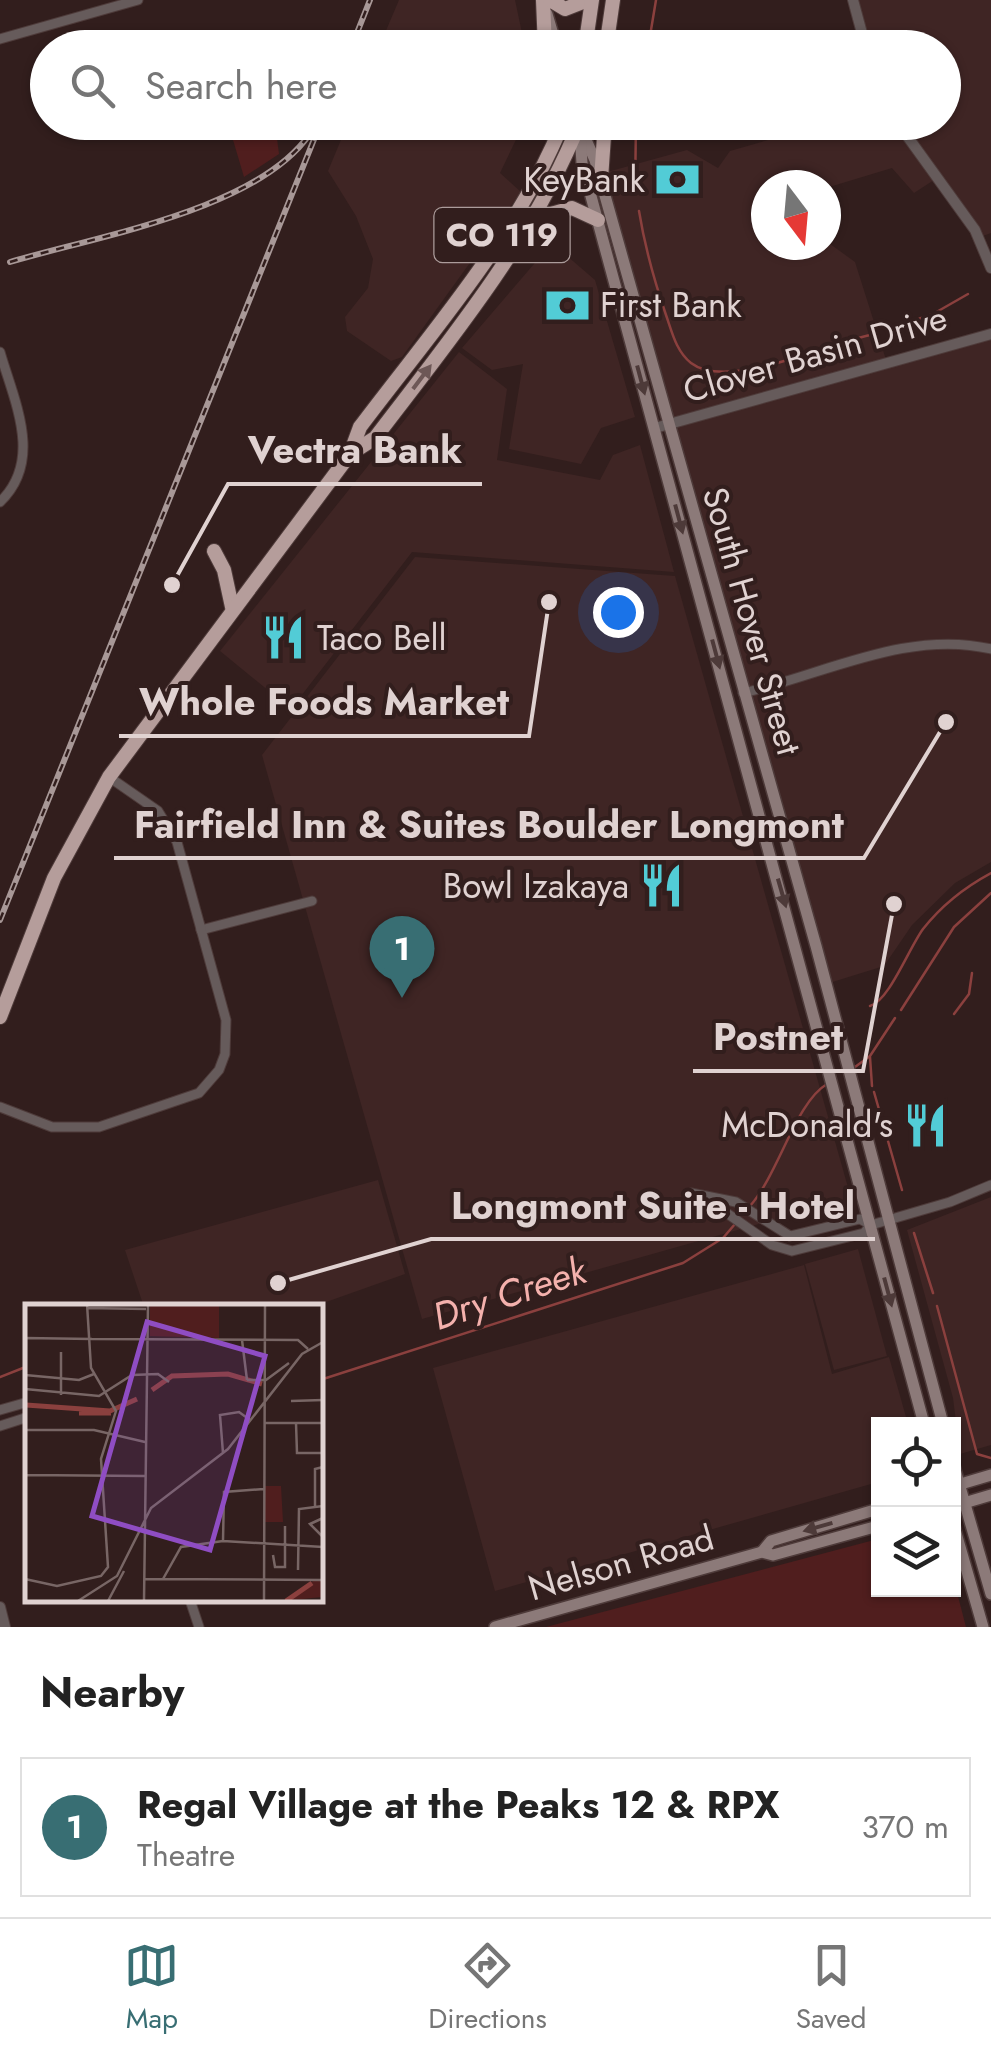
<!DOCTYPE html>
<style>
:root{--surface:#fff;--page:#f6f6f6;--text:#222;--muted:#767676;--line:#e0e0e0;--accent:#386e73}
body{margin:0;font-family:Jost,sans-serif;background:var(--page);color:var(--text)}
.controls{position:absolute;right:30px;bottom:30px;display:grid;overflow:hidden;border-radius:0px;box-shadow:0 2px 8px #0004}
.controls button{width:90px;height:90px;display:grid;place-items:center;padding:0;border:0;border-bottom:2px solid var(--line);background:var(--surface);color:var(--text);font:50px sans-serif}
.compass{position:absolute;left:751px;top:170px;width:90px;height:90px;border-radius:50%;background:var(--surface);box-shadow:0 2px 8px #0004;rotate:164deg}
.you{position:absolute;left:618px;top:612px;width:35px;height:35px;margin:-25px;border:8px solid #fff;border-radius:50%;background:#1a73e8;box-shadow:0 0 0 15px #1a73e833}
.badge{display:grid;place-items:center;width:65px;height:65px;border-radius:50%;background:var(--accent);color:#fff;font-size:32px;font-weight:700}
.pin{position:absolute;translate:-50% -82px;filter:drop-shadow(0 2px 5px #0008)}
.pin::after{content:'';position:absolute;top:52px;width:35px;height:30px;background:inherit;clip-path:polygon(0 0,100% 0,50% 100%)}
.list{margin:0;padding:0;list-style:none}
h2{display:flex;justify-content:space-between;align-items:center;height:130px;margin:0;padding:0 40px;font-size:42px}
h2 small{font-size:32px;font-weight:400;color:var(--muted)}
.list li{display:grid;grid-template-columns:65px 1fr auto;gap:30px;align-items:center;box-sizing:border-box;height:140px;margin:0 20px 20px;padding:0 20px;border:2px solid var(--line);border-radius:0px}
.list b{display:block;font-size:38px;white-space:nowrap}
.list p{margin:0;font-size:32px;white-space:nowrap;color:var(--muted)}
.list em{font-size:32px;font-style:normal;color:var(--muted)}
.icon{flex:none;width:55px;height:55px;fill:none;stroke:currentColor;stroke-width:2;stroke-linecap:round;stroke-linejoin:round}
.map{position:relative;flex:none;width:991px;height:1627px;overflow:hidden}
.search{position:absolute;background:var(--surface);box-shadow:0 2px 8px #0004;left:30px;right:30px;top:30px;height:110px;display:flex;align-items:center;gap:25px;box-sizing:border-box;padding:0 35px;border-radius:55px;color:var(--muted);font-size:38px}
.sheet{height:290px;background:var(--surface)}
nav{display:flex;justify-content:space-around;align-items:center;box-sizing:border-box;height:140px;border-top:2px solid var(--line);background:var(--surface);font-size:28px;color:var(--muted)}
nav a{display:grid;justify-items:center;gap:5px}
nav .on{color:var(--accent)}
.map>svg:first-child{display:block}
.built{fill:#3f2524}
.green{fill:#501e1e}
.lines{fill:none;stroke-linecap:round;stroke-linejoin:round}
.stream{stroke:#8b403e;stroke-width:2.5}
.minor-casing{stroke:#4e3b3a;stroke-width:11}
.tertiary-casing{stroke:#4e3b3a;stroke-width:12}
.secondary-casing{stroke:#4e3b3a;stroke-width:14}
.trunk-casing{stroke:#4e3b3a;stroke-width:16}
.minor{stroke:#665b5b;stroke-width:9}
.tertiary{stroke:#665b5b;stroke-width:10}
.secondary{stroke:#8c7a79;stroke-width:11}
.trunk{stroke:#b59d9b;stroke-width:14}
.rail-casing{stroke:#a89897;stroke-width:6}
.rail{stroke:#321e1d;stroke-width:2.5;stroke-dasharray:8;stroke-linecap:butt}
.oneway{fill:#6d5756}
.oneway2{fill:#4d3a39}
.labels{text-anchor:middle;dominant-baseline:central;stroke-width:8;stroke-linejoin:round;paint-order:stroke}
.shield{fill:#321e1d;stroke:#ac9c9b;stroke-width:2.5}
.shield-label{font-size:32px;font-weight:bold;fill:#e0d2d1}
.poi-label{font-size:35px;fill:#e0d2d1;stroke:#321e1d;text-anchor:end}
.street-label{font-size:35px;fill:#e0d2d1;stroke:#321e1d}
.water-label{font-size:38px;font-style:italic;fill:#f4b1ad;stroke:#321e1d}
.inset-river{fill:none;stroke:#8b403e;stroke-width:5}
.inset-road{fill:none;stroke:#786665;stroke-width:2.5}
.view{fill:#8f4dc3;fill-opacity:0.15;stroke:#8f4dc3;stroke-width:5}
.inset-edge{fill:none;stroke:#e0d2d1;stroke-width:5}
.leader{fill:none;stroke:#e0d2d1;stroke-width:4}
.callout-dot{fill:#e0d2d1;stroke:#321e1d;stroke-width:4}
.callout-label{font-size:38px;text-anchor:middle;font-weight:bold;fill:#e0d2d1;stroke:#321e1d;stroke-width:8;stroke-linejoin:round;paint-order:stroke}
</style>
<div class="map">
<svg width="991" height="1627" viewBox="0 0 991 1627">
<rect width="100%" height="100%" fill="#321e1d"/>
<!-- built -->
<g class="built">
<path d="M399,0H515L525,47H379Z"/>
<path d="M853,0H991V233L980,237L937,178L914,193L892,168L826,188L766,185V245H826V241L855,262L887,363L991,334V862L955,883L912,925L884,966L826,984L600,174L687,150L718,168L730,151L828,123L944,122V48L866,47Z"/>
<path d="M348,123H524L500,173L521,192L402,357L391,361L347,331L345,317L368,288L373,259L356,216L328,171Z"/>
<path d="M552,243L595,280L635,417L601,428L581,464L509,449L523,364L492,370L462,348Z"/>
<path d="M459,352L507,389L497,460L600,480L613,455L640,445L674,572L412,552L291,709L220,651Z"/>
<path d="M415,557L675,576L851,1198L422,1319L262,755Z"/>
<path d="M378,1180L405,1274L312,1307H144L125,1250Z"/>
<path d="M991,1197V1445L960,1454L953,1398L907,1230Z"/>
<path d="M858,1249L887,1356L834,1370L805,1264Z"/>
<path d="M804,1265L832,1374L889,1357L908,1424H878V1482L495,1591L433,1368Z"/>
</g>
<!-- green -->
<g class="green">
<path d="M228,123H275L279,154L244,177Z"/>
<path d="M878,1539V1590H954V1581L966,1627H546Z"/>
</g>
<g class="lines">
<!-- stream -->
<g class="stream">
<path d="M648,48L656,0"/>
<path d="M635,194L636,122"/>
<path d="M639,211C645,248 654,280 666,315C672,332 676,351 691,363C727,391 827,344 870,335"/>
<path d="M889,329L933,314L968,294"/>
<path d="M870,1006C889,1001 909,948 923,929C941,906 965,887 991,873"/>
<path d="M901,1010L954,927L991,893"/>
<path d="M954,1014L969,994L972,973"/>
<path d="M870,1057L872,1086"/>
<path d="M855,1067L870,1056L895,1018"/>
<path d="M874,1092L902,1190"/>
<path d="M750,1206C779,1173 796,1102 827,1084"/>
<path d="M914,1233L933,1293"/>
<path d="M937,1306L977,1454L991,1458"/>
<path d="M0,1377L28,1366"/>
<path d="M320,1380L683,1263L723,1238L735,1224"/>
</g>
<defs>
<g id="minor">
<path d="M0,39L138,0"/>
<path d="M0,352C14,401 44,460 0,502"/>
<path d="M743,693C823,675 908,629 991,649"/>
<path d="M201,930L312,901"/>
<path d="M0,1107L52,1127H99L199,1093L219,1070L225,1054L226,1020L177,842L158,811L109,777"/>
<path d="M691,1193L736,1202L790,1236L860,1219L871,1225"/>
<path d="M690,1208L728,1214L772,1245L792,1251L864,1233L871,1225L950,1202L991,1185"/>
<path d="M0,1410L28,1402"/>
<path d="M0,1426L28,1417"/>
<path d="M190,1600L199,1627"/>
</g>
<g id="tertiary">
<path d="M853,0L866,48"/>
<path d="M897,122L975,230L991,268"/>
<path d="M655,428L991,334"/>
<path d="M0,1607L5,1627"/>
</g>
<g id="secondary">
<path d="M547,14L557,48"/>
<path d="M578,122L595,160L816,946L943,1424"/>
<path d="M580,134L582,163L924,1424"/>
<path d="M954,1466L991,1594"/>
<path d="M954,1486L991,1475"/>
<path d="M954,1506L991,1495"/>
<path d="M954,1526L983,1627"/>
<path d="M762,1552L771,1541L878,1509"/>
<path d="M495,1627L762,1552L773,1555L878,1526"/>
</g>
<g id="trunk">
<path d="M543,0L545,48"/>
<path d="M550,0L565,9L588,0"/>
<path d="M585,48L592,0"/>
<path d="M606,48L613,0"/>
<path d="M601,179L605,122"/>
<path d="M537,218L572,208L598,220"/>
<path d="M350,454L375,438C452,337 532,241 580,122"/>
<path d="M214,551L224,570L232,607"/>
<path d="M0,1017L54,878L109,777L350,454L360,427C433,330 517,236 563,122"/>
</g>
</defs>
<!-- minor casing -->
<use href="#minor" class="minor-casing"/>
<!-- tertiary casing -->
<use href="#tertiary" class="tertiary-casing"/>
<!-- secondary casing -->
<use href="#secondary" class="secondary-casing"/>
<!-- trunk casing -->
<use href="#trunk" class="trunk-casing"/>
<!-- minor -->
<use href="#minor" class="minor"/>
<!-- tertiary -->
<use href="#tertiary" class="tertiary"/>
<!-- secondary -->
<use href="#secondary" class="secondary"/>
<!-- trunk -->
<use href="#trunk" class="trunk"/>
<defs>
<g id="rail">
<path d="M351,48L370,0"/>
<path d="M10,262C97,236 256,210 309,135"/>
<path d="M0,920L321,122"/>
</g>
</defs>
<!-- rail casing -->
<use href="#rail" class="rail-casing"/>
<!-- rail -->
<use href="#rail" class="rail"/>
</g>
<!-- one-way arrows -->
<defs><path id="oneway-solid" d="M-6-.8H1V-3.2L6.5 0L1 3.2V.8H-6Z" transform="scale(2.5)"/></defs>
<use class="oneway" href="#oneway-solid" transform="translate(422 377) rotate(-53)"/>
<g class="oneway2">
<use href="#oneway-solid" transform="translate(641 380) rotate(75)"/>
<use href="#oneway-solid" transform="translate(679 519) rotate(75)"/>
<use href="#oneway-solid" transform="translate(716 654) rotate(75)"/>
<use href="#oneway-solid" transform="translate(782 893) rotate(74)"/>
<use href="#oneway-solid" transform="translate(888 1292) rotate(75)"/>
<use href="#oneway-solid" transform="translate(818 1527) rotate(164)"/>
</g>
<!-- icons -->
<defs>
<symbol id="bank-bare" viewBox="-9 -9 18 18"><path d="M-6-4H6V4H-6ZM0-2.3a2.3 2.3 0 1 0 0 4.6a2.3 2.3 0 1 0 0-4.6Z" fill="#52ccd6" stroke="#321e1d" stroke-width="2.5" paint-order="stroke"/></symbol>
<symbol id="restaurant-bare" viewBox="-9 -9 18 18"><path d="M-5-6h1v4h1v-4h1v4h1v-4h1v5L-1.5 .5V6h-2V.5L-5-1ZM5-6V6H3V1.5H1.5Q1.5-4 5-6Z" fill="#52ccd6" stroke="#321e1d" stroke-width="2.5" paint-order="stroke"/></symbol>
</defs>
<g fill-rule="evenodd">
<use href="#bank-bare" x="646" y="148" width="63" height="63"/>
<use href="#bank-bare" x="536" y="274" width="63" height="63"/>
<use href="#restaurant-bare" x="252" y="606" width="63" height="63"/>
<use href="#restaurant-bare" x="630" y="854" width="63" height="63"/>
<use href="#restaurant-bare" x="894" y="1094" width="63" height="63"/>
</g>
<g class="labels">
<!-- shield labels -->
<rect class="shield" x="434.5" y="208" width="135" height="54" rx="8"/>
<g class="shield-label">
<text x="502" y="235">CO 119</text>
</g>
<!-- poi labels -->
<g class="poi-label">
<text x="645" y="180">KeyBank</text>
<text x="600" y="305" text-anchor="start">First Bank</text>
<text x="317" y="638" text-anchor="start">Taco Bell</text>
<text x="629" y="886">Bowl Izakaya</text>
<text x="893" y="1125">McDonald's</text>
</g>
<!-- street labels -->
<g class="street-label">
<text transform="translate(815 354) rotate(-16)">Clover Basin Drive</text>
<text transform="translate(752 621) rotate(74)">South Hover Street</text>
<text transform="translate(621 1563) rotate(-16)">Nelson Road</text>
</g>
<!-- water labels -->
<g class="water-label">
<text transform="translate(509 1293) rotate(-18)">Dry Creek</text>
</g>
</g>
<!-- overview -->
<g transform="translate(25 1304)">
<rect width="298" height="298" fill="#321e1d"/>
<path d="M125,0H194V34L125,32ZM240,182H256L258,218H238ZM288,277H297V293L258,297Z" fill="#501e1e"/>
<path class="inset-river" d="M127,86L147,72L203,70L237,80M1,101L85,107L112,95M54,109H86M261,297L287,279"/>
<path class="inset-road" d="M62,4L121,5M0,34L67,35M66,35L273,36L283,45M217,36L222,76M0,71L54,76L69,70M222,76H241L264,59M0,85L74,92L107,71L133,70L144,78M36,91V48M266,97L298,96M239,119H298M271,119L272,149H298M0,126H69L120,138M198,149L195,111L214,108L225,116M0,171L120,172M290,202V165L298,163M0,214L1,34M298,214L285,220L298,233M198,237L298,243M198,237L199,188L239,185M248,251L250,263H260V222M273,266L274,205L298,202M0,275L32,282L76,272L83,263L76,155L91,107L66,64L62,0M120,275L298,276M138,275L156,243L198,237M53,297L92,272L126,204L203,145L277,50L298,38M83,297L99,267M119,297L123,0M239,297L240,0"/>
<path class="view" d="M122,18L240,52L185,246L67,212Z"/>
<rect width="298" height="298" class="inset-edge"/>
</g>
<!-- callouts -->
<path class="leader" d="M172 585L228 484H482M549 602L529 736H119M946 722L864 858H114M894 904L863 1071H693M278 1283L431 1239H875"/>
<g class="callout-dot">
<circle cx="172" cy="585" r="10"/>
<circle cx="549" cy="602" r="10"/>
<circle cx="946" cy="722" r="10"/>
<circle cx="894" cy="904" r="10"/>
<circle cx="278" cy="1283" r="10"/>
</g>
<g class="callout-label">
<text x="355" y="463">Vectra Bank</text>
<text x="324" y="715">Whole Foods Market</text>
<text x="489" y="838">Fairfield Inn &amp; Suites Boulder Longmont</text>
<text x="778" y="1050">Postnet</text>
<text x="653" y="1219">Longmont Suite - Hotel</text>
</g>
</svg>
<div class="controls">
<button><svg class="icon" aria-label="locate" viewBox="0 0 24 24"><circle cx="12" cy="12" r="6"/><path d="M12 2v4M12 18v4M2 12h4M18 12h4"/></svg></button>
<button><svg class="icon" aria-label="layers" viewBox="0 0 24 24"><path d="M12 4l9 5-9 5-9-5zM3 14l9 5 9-5"/></svg></button>
</div>
<svg class="compass" viewBox="-18 -18 36 36"><path d="M0-13l5 13h-10z" fill="#e53935"/><path d="M0 13l5-13h-10z" fill="#767676"/></svg>
<div class="you"></div>
<div class="pin badge" style="left:402px;top:998px">1</div>
<div class="search"><svg class="icon" aria-label="search" viewBox="0 0 24 24"><circle cx="10" cy="10" r="6"/><path d="M15 15l6 6"/></svg>Search here</div>
</div>
<section class="sheet">
<h2>Nearby<small></small></h2>
<ul class="list">
<li><span class="badge">1</span><div><b>Regal Village at the Peaks 12 &amp; RPX</b><p>Theatre</p></div><em>370 m</em></li>
</ul>
</section>
<nav>
<a class="on"><svg class="icon" aria-label="map" viewBox="0 0 24 24"><path d="M3 6l6-2 6 2 6-2v14l-6 2-6-2-6 2zM9 4v14M15 6v14"/></svg>Map</a>
<a><svg class="icon" aria-label="directions" viewBox="0 0 24 24"><path d="M12 3l9 9-9 9-9-9zM9 14v-3h6M13 9l2 2-2 2"/></svg>Directions</a>
<a><svg class="icon" aria-label="saved" viewBox="0 0 24 24"><path d="M7 4h10v16l-5-4-5 4z"/></svg>Saved</a>
</nav>
